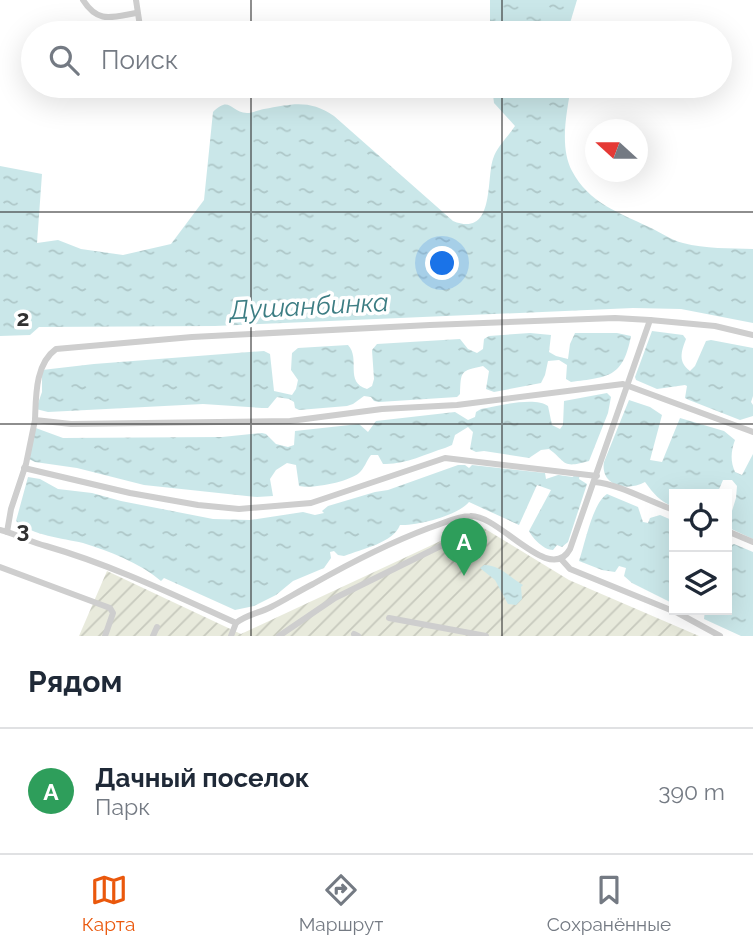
<!DOCTYPE html>
<html lang="ru">
<meta charset="utf-8">
<style>
:root{--surface:#fff;--page:#f2f2f3;--text:#1f2937;--muted:#747a83;--line:#e0e1e3;--accent:#ea580c}
body{margin:0;font-family:Raleway,sans-serif;background:var(--page);color:var(--text)}
.controls{position:absolute;right:21px;bottom:21px;display:grid;overflow:hidden;border-radius:0px;box-shadow:0 7px 28px #0002}
.controls button{width:63px;height:63px;display:grid;place-items:center;padding:0;border:0;border-bottom:2px solid var(--line);background:var(--surface);color:var(--text);font:35px sans-serif}
.compass{position:absolute;left:585px;top:119px;width:63px;height:63px;border-radius:50%;background:var(--surface);box-shadow:0 7px 28px #0002;rotate:291deg}
.you{position:absolute;left:443px;top:264px;width:24px;height:24px;margin:-18px;border:5px solid #fff;border-radius:50%;background:#1a73e8;box-shadow:0 0 0 10px #1a73e833}
.badge{display:grid;place-items:center;width:46px;height:46px;border-radius:50%;background:var(--accent);color:#fff;font-size:23px;font-weight:700}
.pin{position:absolute;translate:-50% -58px;filter:drop-shadow(0 2px 4px #0008)}
.pin::after{content:'';position:absolute;top:37px;width:24px;height:21px;background:inherit;clip-path:polygon(0 0,100% 0,50% 100%)}
.list{margin:0;padding:0;list-style:none}
h2{display:flex;justify-content:space-between;align-items:center;height:91px;margin:0;padding:0 28px;font-size:30px}
h2 small{font-size:23px;font-weight:400;color:var(--muted)}
.list li{display:grid;grid-template-columns:46px 1fr auto;gap:21px;align-items:center;box-sizing:border-box;height:126px;padding:0 28px;border-top:2px solid var(--line)}
.list b{display:block;font-size:26px;white-space:nowrap}
.list p{margin:0;font-size:23px;white-space:nowrap;color:var(--muted)}
.list em{font-size:23px;font-style:normal;color:var(--muted)}
.icon{flex:none;width:38px;height:38px;fill:none;stroke:currentColor;stroke-width:2;stroke-linecap:round;stroke-linejoin:round}
.map{position:relative;flex:none;width:753px;height:636px;overflow:hidden}
.search{position:absolute;background:var(--surface);box-shadow:0 7px 28px #0002;left:21px;right:21px;top:21px;height:77px;display:flex;align-items:center;gap:18px;box-sizing:border-box;padding:0 24px;border-radius:38px;color:var(--muted);font-size:26px}
.sheet{height:217px;background:var(--surface)}
nav{display:flex;justify-content:space-around;align-items:center;box-sizing:border-box;height:98px;border-top:2px solid var(--line);background:var(--surface);font-size:19px;color:var(--muted)}
nav a{display:grid;justify-items:center;gap:4px}
nav .on{color:var(--accent)}
.map>svg:first-child{display:block}
.garden{fill:url(#garden-furrows)}
.water{fill:url(#water-ripples)}
.lines{fill:none;stroke-linecap:round;stroke-linejoin:round}
.minor{stroke:#cecece;stroke-width:6}
.grid{fill:none;stroke:#313131;stroke-width:2;stroke-opacity:0.55}
.labels{text-anchor:middle;dominant-baseline:central;stroke-width:7;stroke-linejoin:round;paint-order:stroke}
.water-label{font-size:26px;font-style:italic;fill:#3c7d83;stroke:#fff}
.grid-label{font-size:23px;text-anchor:middle;font-weight:bold;fill:#313131;stroke:#fff;stroke-width:7;stroke-linejoin:round;paint-order:stroke}
</style>
<div class="map">
<svg width="753" height="636" viewBox="0 0 753 636">
<defs>
<pattern id="garden-furrows" width="10" height="10" patternUnits="userSpaceOnUse" patternTransform="scale(1.75)"><rect width="10" height="10" fill="#e8eadc"/><path d="M-1 1l2-2M0 10L10 0M9 11l2-2" fill="none" stroke="#c7c9bd"/></pattern>
<pattern id="water-ripples" width="26" height="14" patternUnits="userSpaceOnUse" patternTransform="scale(1.75)"><rect width="26" height="14" fill="#cae7e9"/><path d="M2 4q2-2 4 0t4 0M15 11q2-2 4 0t4 0" fill="none" stroke="#aec7c8"/></pattern>
</defs>
<rect width="100%" height="100%" fill="#fff"/>
<!-- garden -->
<path class="garden" d="M477,524L569,580L699,636H79L107,571L241,634Z"/>
<!-- water -->
<g class="water">
<path d="M490,0H577L567,33H490Z"/>
<path d="M492,86H571C567,112 559,146 572,171C588,202 619,213 649,227C660,232 671,240 683,243C705,249 730,248 753,249V323L681,309L633,308L215,326L39,327L30,335L0,336V166L42,174L37,243L58,240L81,249L123,255L171,244L204,200L213,112C230,95 230,112 247,113C252,113 259,110 264,109C291,104 310,99 334,116L453,221C495,238 486,180 493,159C497,146 508,137 515,126L494,103Z"/>
<path d="M652,331L683,335L686,339C681,352 678,362 690,371L695,366L706,341L711,340L753,348V396L751,402L753,405V416L740,420L689,400L685,398L687,386L685,385L657,389L636,380L635,377Z"/>
<path d="M530,333L551,335L549,352L556,356L568,359L570,344L575,333H617L631,336C623,378 608,377 571,382L566,379L567,365L559,360L548,361L545,375L541,383L494,392L486,389L489,371L483,366C460,371 461,371 460,394L457,397L379,402L374,401L371,397L364,396L353,404L347,406L299,410L295,408L294,402L289,399L277,397L268,408H262L203,404L48,412L36,409L42,392V370L94,364L264,351L270,354L274,391L292,395L296,389L298,380L291,370L292,353L298,348L348,345C361,359 344,382 367,389L372,386L374,379L372,350L377,344L460,339L468,349L477,353L483,349L484,339L489,336Z"/>
<path d="M607,393L611,397L608,413L589,461C561,469 567,462 549,449L541,450L529,458L484,451L476,452L470,449L473,432L468,427L455,435L452,445L445,448C425,454 405,465 383,464L378,455H371C367,460 364,469 359,473C348,482 313,489 299,486L296,465L287,463L276,470L270,479L273,496L257,497L144,485L77,468L35,462L27,458L33,427L63,438L222,437L262,433L266,434L276,444L288,447L294,445L295,431L359,424L368,432L376,421L455,412L468,420L475,417L476,412L481,409C497,406 535,396 548,406L552,425L560,429L563,425L564,401Z"/>
<path d="M629,400L650,407L662,415L650,460L662,462L680,418L724,431L735,440C731,451 730,461 735,472L742,475L753,454V539L727,527L736,498L737,486L732,480H723L717,494H674V507C659,501 654,494 645,482C627,492 600,486 604,462Z"/>
<path d="M458,465H465L469,468L472,465L545,473L546,479L558,475L573,477L575,472L580,474L579,479L587,484L568,542L562,547L557,545L553,550C544,550 533,539 529,531L551,490L537,485L519,525L469,502C459,515 417,526 400,525C393,543 362,549 344,556L338,555L334,551L330,552L331,558L324,568L293,581L276,595L254,606L235,610L164,578L161,581C140,563 109,551 83,543C62,538 33,536 16,521L28,477L40,479L58,489L92,493L121,501L213,519L250,520L303,512L315,515L324,513L322,511L328,506L375,492L388,490Z"/>
<path d="M607,494L638,507L643,522L648,523L650,518L660,515L674,521V604L632,583L624,576L626,568L619,566L615,572L602,570L579,561C585,544 592,504 607,494Z"/>
<path d="M734,544L753,552V636H741L704,619L705,610H727V547Z"/>
<path d="M484,565C501,565 510,578 523,585L521,587L522,599L516,605L508,604L495,580L480,568Z"/>
</g>
<g class="lines">
<!-- minor -->
<g class="minor">
<path d="M83,0C98,24 112,17 136,13"/>
<path d="M136,0L141,33"/>
<path d="M195,33L239,26"/>
<path d="M35,420C36,396 35,364 56,349L192,337L430,325L615,318L650,320"/>
<path d="M24,468L130,493L198,505L239,509L311,503L445,458L597,476"/>
<path d="M595,482C619,484 650,502 674,510"/>
<path d="M0,530C16,534 30,542 46,546C112,565 174,595 236,623L231,636"/>
<path d="M727,531L753,542"/>
<path d="M7,532L11,509L26,464L35,420L71,424L290,421L382,409L457,405L623,384L753,432"/>
<path d="M561,559L570,569L678,613L720,636"/>
<path d="M0,567L110,608L113,613L105,636"/>
<path d="M389,618L486,636"/>
<path d="M236,623C246,615 259,613 271,607C285,600 299,591 313,584C350,563 389,543 429,528C442,524 457,516 470,516C499,514 550,586 570,549L650,320L715,326L753,335"/>
<path d="M354,634L358,636"/>
<path d="M153,636L157,627"/>
<path d="M279,636L335,598L465,534"/>
</g>
</g>
<!-- grid -->
<path class="grid" d="M251,0V33M502,0V33M251,86V636M502,86V636M0,212H753M0,424H753"/>
<g class="labels">
<!-- water labels -->
<g class="water-label">
<text transform="translate(309 306) rotate(-3)">Душанбинка</text>
</g>
</g>
<g class="grid-label">
<text x="23" y="326">2</text>
<text x="23" y="538">3</text>
</g>
</svg>
<div class="controls">
<button><svg class="icon" aria-label="locate" viewBox="0 0 24 24"><circle cx="12" cy="12" r="6"/><path d="M12 2v4M12 18v4M2 12h4M18 12h4"/></svg></button>
<button><svg class="icon" aria-label="layers" viewBox="0 0 24 24"><path d="M12 4l9 5-9 5-9-5zM3 14l9 5 9-5"/></svg></button>
</div>
<svg class="compass" viewBox="-18 -18 36 36"><path d="M0-13l5 13h-10z" fill="#e53935"/><path d="M0 13l5-13h-10z" fill="#747a83"/></svg>
<div class="you"></div>
<div class="pin badge" style="left:464px;top:576px;background:#2e9e5b">A</div>
<div class="search"><svg class="icon" aria-label="search" viewBox="0 0 24 24"><circle cx="10" cy="10" r="6"/><path d="M15 15l6 6"/></svg>Поиск</div>
</div>
<section class="sheet">
<h2>Рядом<small></small></h2>
<ul class="list">
<li><span class="badge" style="background:#2e9e5b">A</span><div><b>Дачный поселок</b><p>Парк</p></div><em>390 m</em></li>
</ul>
</section>
<nav>
<a class="on"><svg class="icon" aria-label="map" viewBox="0 0 24 24"><path d="M3 6l6-2 6 2 6-2v14l-6 2-6-2-6 2zM9 4v14M15 6v14"/></svg>Карта</a>
<a><svg class="icon" aria-label="directions" viewBox="0 0 24 24"><path d="M12 3l9 9-9 9-9-9zM9 14v-3h6M13 9l2 2-2 2"/></svg>Маршрут</a>
<a><svg class="icon" aria-label="saved" viewBox="0 0 24 24"><path d="M7 4h10v16l-5-4-5 4z"/></svg>Сохранённые</a>
</nav>
